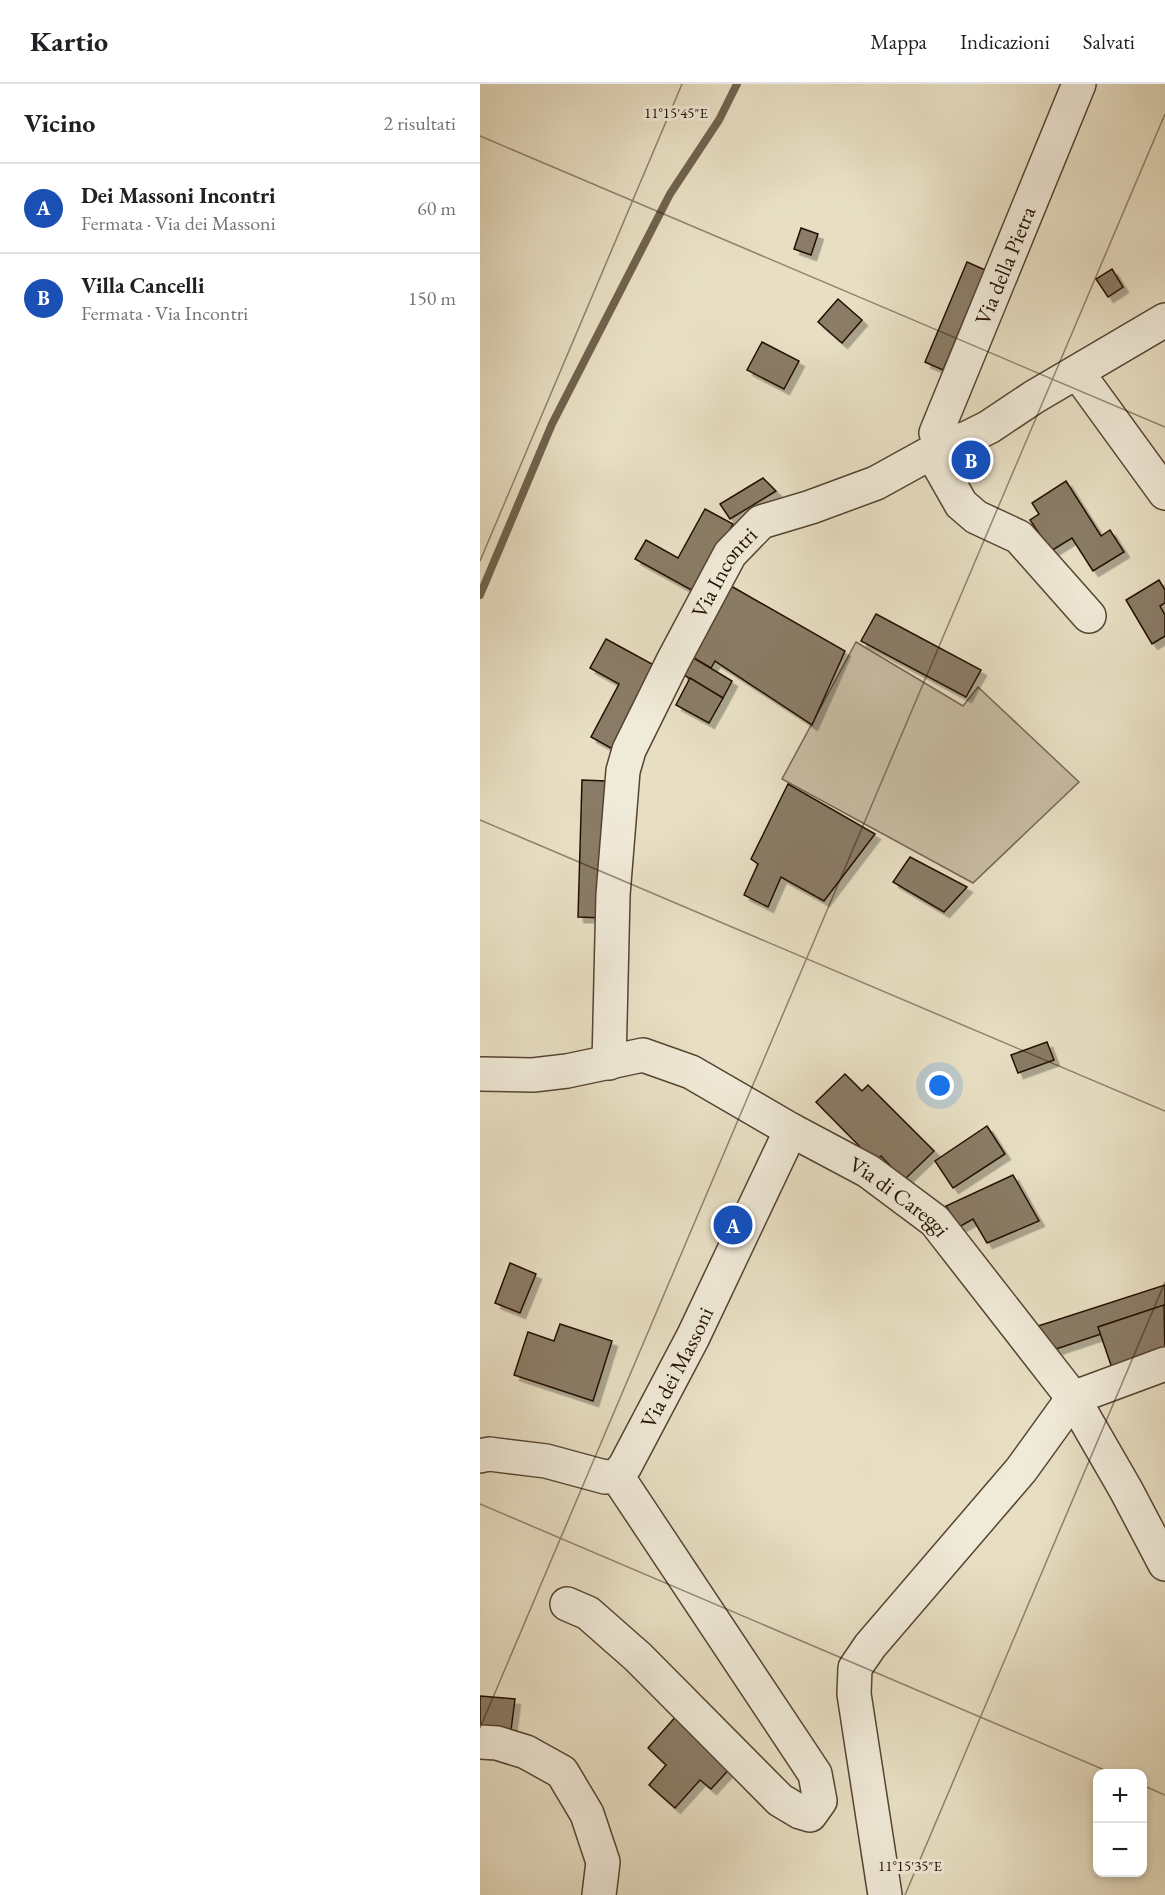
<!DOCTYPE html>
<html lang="it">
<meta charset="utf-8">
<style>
:root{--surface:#fff;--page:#f6f6f6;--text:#202124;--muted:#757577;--line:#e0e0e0;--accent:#2563eb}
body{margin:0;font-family:"EB Garamond",serif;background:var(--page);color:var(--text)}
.controls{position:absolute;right:18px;bottom:18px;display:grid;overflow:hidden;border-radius:12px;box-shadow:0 3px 9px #0003}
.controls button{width:54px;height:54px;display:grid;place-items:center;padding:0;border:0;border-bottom:2px solid var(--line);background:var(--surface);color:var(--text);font:30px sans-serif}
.you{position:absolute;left:460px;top:1002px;width:21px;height:21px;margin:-15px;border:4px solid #fff;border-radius:50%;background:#1a73e8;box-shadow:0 0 0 9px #1a73e833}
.badge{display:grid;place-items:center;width:39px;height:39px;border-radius:50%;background:var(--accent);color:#fff;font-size:20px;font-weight:700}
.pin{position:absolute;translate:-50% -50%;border:3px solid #fff;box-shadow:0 2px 6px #0006}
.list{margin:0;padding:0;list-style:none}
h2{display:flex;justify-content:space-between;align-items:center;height:78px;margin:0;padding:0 24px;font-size:26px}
h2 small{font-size:20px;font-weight:400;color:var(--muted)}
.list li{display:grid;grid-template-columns:39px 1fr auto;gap:18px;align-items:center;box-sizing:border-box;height:90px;padding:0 24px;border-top:2px solid var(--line)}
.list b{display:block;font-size:22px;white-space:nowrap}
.list p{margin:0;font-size:20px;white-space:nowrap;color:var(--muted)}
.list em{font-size:20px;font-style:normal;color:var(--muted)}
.map{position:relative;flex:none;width:685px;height:1811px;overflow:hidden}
header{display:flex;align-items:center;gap:36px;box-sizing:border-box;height:84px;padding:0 30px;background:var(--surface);border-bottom:2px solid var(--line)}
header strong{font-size:28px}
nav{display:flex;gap:33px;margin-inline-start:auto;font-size:21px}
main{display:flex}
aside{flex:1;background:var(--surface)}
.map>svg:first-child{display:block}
.green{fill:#c7bca2;stroke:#766652;stroke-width:1.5}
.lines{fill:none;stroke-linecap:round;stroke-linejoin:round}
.stream{stroke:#71634e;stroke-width:8}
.building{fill:#8a7c66;stroke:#241102;stroke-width:1.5;filter:url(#shadow)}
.minor-casing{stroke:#554432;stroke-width:36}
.minor{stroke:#f0ead8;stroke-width:33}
.ticks{fill:none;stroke:#241102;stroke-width:1.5;stroke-opacity:0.45}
.labels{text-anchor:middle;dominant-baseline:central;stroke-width:6;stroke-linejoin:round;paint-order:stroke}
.street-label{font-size:22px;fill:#241102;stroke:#f0ead8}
.ticks-label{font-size:15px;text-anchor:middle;fill:#241102;stroke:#f0ead8;stroke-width:6;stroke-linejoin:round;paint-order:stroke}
</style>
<header>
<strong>Kartio</strong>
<nav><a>Mappa</a><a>Indicazioni</a><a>Salvati</a></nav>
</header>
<main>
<aside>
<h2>Vicino<small>2 risultati</small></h2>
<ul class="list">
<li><span class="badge" style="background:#1a4fb4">A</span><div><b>Dei Massoni Incontri</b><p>Fermata · Via dei Massoni</p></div><em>60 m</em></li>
<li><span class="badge" style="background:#1a4fb4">B</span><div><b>Villa Cancelli</b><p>Fermata · Via Incontri</p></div><em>150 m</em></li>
</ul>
</aside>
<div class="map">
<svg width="685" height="1811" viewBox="0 0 685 1811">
<defs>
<filter id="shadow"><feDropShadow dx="5.5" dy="5.5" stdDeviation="0" flood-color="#0004"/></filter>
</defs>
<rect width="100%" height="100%" fill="#e8dfc3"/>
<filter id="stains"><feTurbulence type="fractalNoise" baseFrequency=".00333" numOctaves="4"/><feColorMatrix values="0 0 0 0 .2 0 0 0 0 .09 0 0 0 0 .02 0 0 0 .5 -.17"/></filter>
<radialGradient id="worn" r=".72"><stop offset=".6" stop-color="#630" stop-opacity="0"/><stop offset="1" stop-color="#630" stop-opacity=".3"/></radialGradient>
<!-- green -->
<path class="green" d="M376,558L483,622L498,603L599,698L493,799L302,695Z"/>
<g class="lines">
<!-- stream -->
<path class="stream" d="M0,511L72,340L190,110L239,36L257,0"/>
</g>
<!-- building -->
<g class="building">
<path d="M321,144L338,150L331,171L314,165Z"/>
<path d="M487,178L505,186L463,286L445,278Z"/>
<path d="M632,185L643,203L628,213L616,195Z"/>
<path d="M358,215L382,236L362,259L338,238Z"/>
<path d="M282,258L319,277L304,305L267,286Z"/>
<path d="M283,394L296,407L250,435L240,420Z"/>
<path d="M586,397L621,452L630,446L644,468L613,487L592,454L571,467L550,436L559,430L552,419Z"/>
<path d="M225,425L253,440L215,508L155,475L166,456L198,474Z"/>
<path d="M679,496L685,506V519L680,522L685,531V552L672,560L646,516Z"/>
<path d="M251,502L365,567L332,641L235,577L231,584L212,573Z"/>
<path d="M396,530L501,586L486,613L381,557Z"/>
<path d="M126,555L183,586L138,668L111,653L139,600L110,584Z"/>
<path d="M212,573L252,597L243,614L202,590Z"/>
<path d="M210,594L243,614L229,639L196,621Z"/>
<path d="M102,696L126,697L123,834L98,833Z"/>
<path d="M308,700L395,750L344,817L301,793L288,823L264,811L278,780L271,775Z"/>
<path d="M430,773L487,803L464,828L413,798Z"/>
<path d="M567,958L574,976L538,989L531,971Z"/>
<path d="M365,990L382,1007L388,1001L454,1067L424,1096L401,1072L395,1078L336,1018Z"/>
<path d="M507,1042L525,1070L473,1104L455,1077Z"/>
<path d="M533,1091L559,1137L507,1159L493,1135L479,1143L466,1122Z"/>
<path d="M30,1179L56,1190L40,1229L15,1219Z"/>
<path d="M685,1201V1221L618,1243L621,1250L564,1269L555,1243Z"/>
<path d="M684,1221L685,1270L633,1287L618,1243Z"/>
<path d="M80,1240L132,1257L113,1317L34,1291L48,1248L74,1257Z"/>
<path d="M0,1612L35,1615L30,1654H0Z"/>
<path d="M198,1630L254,1680L231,1705L220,1696L195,1724L169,1701L186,1681L168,1664Z"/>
</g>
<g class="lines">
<defs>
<g id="minor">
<path d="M597,288L685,409"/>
<path id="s1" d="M463,362L456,349L599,0"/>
<path d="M452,369L481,420L496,433L539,453L609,532"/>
<path id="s2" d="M129,979L133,811L143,687L149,666L193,577L250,470L281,438L331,423L396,399L463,362L487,354L509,343L554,313L685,236"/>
<path id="s3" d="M0,990L53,991L87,987L163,971L211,988L311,1046L388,1087L455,1137L593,1314L646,1406L685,1480"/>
<path id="s4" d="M0,1372L9,1370L66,1377L125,1393L137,1392L145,1382L213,1253L311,1046"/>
<path d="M87,1520L108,1529L158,1573L300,1716L320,1728L330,1731L340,1717L335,1690L137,1392"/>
<path d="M0,1658L17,1659L46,1668L82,1688L107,1730L123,1778L119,1811"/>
<path d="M405,1811L374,1610L375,1584L390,1562L541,1386L593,1314L685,1280"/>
</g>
</defs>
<!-- minor casing -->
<use href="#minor" class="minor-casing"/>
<!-- minor -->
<use href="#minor" class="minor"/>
</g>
<!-- ticks -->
<path class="ticks" d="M0,52L685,343M0,477L202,0M0,736L685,1027M0,1420L634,1690M0,1644L685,30M662,1701L685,1711M425,1811L685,1198"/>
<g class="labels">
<!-- street labels -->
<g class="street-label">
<text stroke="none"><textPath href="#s1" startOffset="196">Via della Pietra</textPath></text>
<text stroke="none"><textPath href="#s2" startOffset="516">Via Incontri</textPath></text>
<text stroke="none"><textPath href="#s3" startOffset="459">Via di Careggi</textPath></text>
<text stroke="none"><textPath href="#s4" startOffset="264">Via dei Massoni</textPath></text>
</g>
</g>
<g class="ticks-label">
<text x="196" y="34">11°15'45"E</text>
<text x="430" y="1787">11°15'35"E</text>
</g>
<rect width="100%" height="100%" filter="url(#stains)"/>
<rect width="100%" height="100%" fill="url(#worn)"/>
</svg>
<div class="controls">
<button>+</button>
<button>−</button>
</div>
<div class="you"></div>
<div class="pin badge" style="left:253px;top:1141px;background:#1a4fb4">A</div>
<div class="pin badge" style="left:491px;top:376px;background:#1a4fb4">B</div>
</div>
</main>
